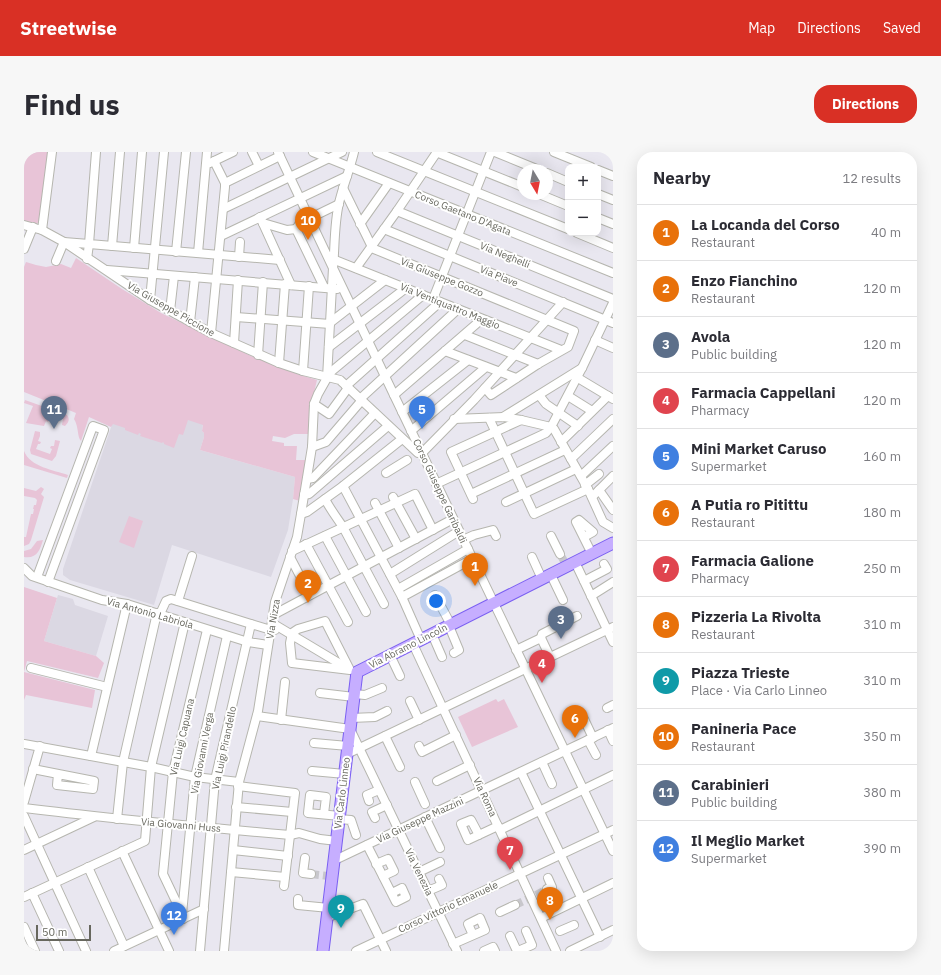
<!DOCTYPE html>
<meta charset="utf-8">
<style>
:root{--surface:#fff;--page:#f7f7f7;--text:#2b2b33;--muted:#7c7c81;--line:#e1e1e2;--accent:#d93025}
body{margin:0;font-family:"IBM Plex Sans",sans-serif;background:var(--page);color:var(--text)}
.controls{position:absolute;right:12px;top:12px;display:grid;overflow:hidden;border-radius:8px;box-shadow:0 4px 16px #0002}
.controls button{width:36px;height:36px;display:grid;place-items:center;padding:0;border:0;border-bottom:1px solid var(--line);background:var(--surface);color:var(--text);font:20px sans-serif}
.compass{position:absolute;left:493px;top:12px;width:36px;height:36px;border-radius:50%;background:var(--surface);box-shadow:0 4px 16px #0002;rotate:170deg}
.scale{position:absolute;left:12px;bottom:10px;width:55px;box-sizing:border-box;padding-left:4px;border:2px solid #67675e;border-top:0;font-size:11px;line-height:14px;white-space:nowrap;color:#67675e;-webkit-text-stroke:3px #fff;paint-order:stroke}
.you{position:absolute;left:412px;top:449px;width:14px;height:14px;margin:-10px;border:3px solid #fff;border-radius:50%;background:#1a73e8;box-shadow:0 0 0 6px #1a73e833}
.badge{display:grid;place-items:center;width:26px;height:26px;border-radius:50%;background:var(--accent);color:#fff;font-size:13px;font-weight:700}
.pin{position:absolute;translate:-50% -33px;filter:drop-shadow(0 1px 2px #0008)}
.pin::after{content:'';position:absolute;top:21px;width:14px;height:12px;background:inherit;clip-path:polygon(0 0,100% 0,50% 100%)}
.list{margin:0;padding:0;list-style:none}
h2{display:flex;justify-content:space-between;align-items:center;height:52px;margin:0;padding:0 16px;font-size:17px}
h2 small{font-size:13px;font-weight:400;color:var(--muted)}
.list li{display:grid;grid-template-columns:26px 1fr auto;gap:12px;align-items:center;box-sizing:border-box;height:56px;padding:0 16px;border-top:1px solid var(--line)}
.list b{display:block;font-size:15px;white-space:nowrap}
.list p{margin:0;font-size:13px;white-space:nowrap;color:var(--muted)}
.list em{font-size:13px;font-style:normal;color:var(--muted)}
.map{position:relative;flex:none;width:589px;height:799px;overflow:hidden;border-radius:16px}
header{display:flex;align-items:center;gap:24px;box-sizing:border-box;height:56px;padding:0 20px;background:var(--accent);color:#fff}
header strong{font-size:19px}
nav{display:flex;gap:22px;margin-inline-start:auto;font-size:14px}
.intro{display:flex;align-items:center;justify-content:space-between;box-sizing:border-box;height:96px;padding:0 24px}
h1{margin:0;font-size:28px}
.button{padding:10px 18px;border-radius:16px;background:var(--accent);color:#fff;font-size:14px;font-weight:700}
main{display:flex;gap:24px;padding:0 24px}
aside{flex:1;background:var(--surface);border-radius:16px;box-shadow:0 4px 16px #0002}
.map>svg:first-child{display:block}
.education{fill:#dbd8e3}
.green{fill:#e8c4d7}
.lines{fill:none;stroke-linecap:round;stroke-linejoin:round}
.minor-tunnel{stroke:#c8c7cc;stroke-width:8;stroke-dasharray:8 4;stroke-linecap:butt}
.minor-casing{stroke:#b6b6af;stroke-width:10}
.major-casing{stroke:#7a5ff2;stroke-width:13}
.minor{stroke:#fff;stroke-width:8}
.major{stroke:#c6aeff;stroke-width:11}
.labels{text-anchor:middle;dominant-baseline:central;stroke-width:4;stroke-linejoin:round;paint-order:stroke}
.street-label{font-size:10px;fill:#67675e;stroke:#fff}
</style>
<header>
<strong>Streetwise</strong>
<nav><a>Map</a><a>Directions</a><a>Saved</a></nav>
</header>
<div class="intro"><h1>Find us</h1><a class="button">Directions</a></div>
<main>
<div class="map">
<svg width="589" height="799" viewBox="0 0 589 799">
<rect width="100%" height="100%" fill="#e9e7f0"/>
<!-- education -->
<g class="education">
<path d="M98,243L179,272L178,279L180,281V285L176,298L271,325L269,347L264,378L247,425L148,393L130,453L46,428L39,423V417Z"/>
<path d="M34,443L49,447L51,453L84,464L72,504L20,489Z"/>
</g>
<!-- green -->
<g class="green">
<path d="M0,0H24L15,69L13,72L0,69Z"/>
<path d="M52,106L98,137L137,161L227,204L273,222L293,228L289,245L286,282H270L261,286L249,284L248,289L260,291V294H273L272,308H284L276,349L269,347L271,325L176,298L180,285V281L178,279L179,273L164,268L159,283L155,282L150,296L140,292V291L139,290L138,291L116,284L117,282L115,281L114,283L101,278V276L89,272L87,275L65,265L57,289C53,285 55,275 50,267L52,261L0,240V115L2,110L12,113L22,115L37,112L47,116Z"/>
<path d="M1,248L43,263C46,267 45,270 41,274L38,273L39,267L25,262L22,267L25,268L24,270L22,269L20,274L2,271L9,254L0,251Z"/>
<path d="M11,279L16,280V284L14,289L17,290L16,292H14L12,297L26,302L28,297L26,296L27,294H30L31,288L36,289L32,304L28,309L7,302L6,298Z"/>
<path d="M0,299C6,315 30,318 44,323L43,326L0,313Z"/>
<path d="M17,335L20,337L17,342L20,345L7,388L5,392L0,394V385H2L7,362H9L10,357H9L10,353H12L13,348L11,346L0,344V336L12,339Z"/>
<path d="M105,364L119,369L110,396L95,390Z"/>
<path d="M19,388C16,398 13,407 0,405V399L7,397L13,389Z"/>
<path d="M0,435L33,446L20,489L72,504L80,511L74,526L3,509L0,520L71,538L68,556L2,543L0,548Z"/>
<path d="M472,547L474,550L480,547L494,575L448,595L434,565Z"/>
</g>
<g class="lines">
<!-- minor-tunnel -->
<g class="minor-tunnel">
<path d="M536,402L540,409"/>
<path d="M287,722L304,724"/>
<path d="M512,743L523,737"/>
<path d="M491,753L504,747"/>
</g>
<defs>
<g id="minor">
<path d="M72,0L65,92L256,108"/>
<path d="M228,0L235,14"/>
<path d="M289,0L589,121"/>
<path d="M330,0C326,17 319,34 315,51C310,72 311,95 309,116L589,699"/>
<path d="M353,0L544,77"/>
<path d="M412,0L499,35"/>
<path d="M471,0L515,18"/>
<path d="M530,0L567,15"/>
<path d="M588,0L589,1"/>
<path d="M186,11L209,0"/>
<path d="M574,18L589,24"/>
<path d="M523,21L544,30"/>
<path d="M201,31L256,4"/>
<path d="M319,36L348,95L350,97L550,179L544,195L514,212L467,243L461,236"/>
<path d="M515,42L544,54"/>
<path d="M574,42L589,48"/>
<path d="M199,57L318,0"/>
<path d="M373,59L589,147"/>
<path d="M236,65L267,133"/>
<path d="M574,66L589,72"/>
<path d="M239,71L263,78L272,77"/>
<path d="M336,72L365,31"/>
<path d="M0,73L18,78L40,90L126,148L187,181L255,211L279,219L316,228L394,301H398"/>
<path d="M360,77L589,171"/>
<path d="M18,78L28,0"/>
<path d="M553,81L589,96"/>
<path d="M197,84L323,24"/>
<path d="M88,94L96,0"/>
<path d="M110,96L118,0"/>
<path d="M0,97L9,75"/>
<path d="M152,100L162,0"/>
<path d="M174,101L183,0"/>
<path d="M215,105L216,90"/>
<path d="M306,106L537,198"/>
<path d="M32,109L40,90L65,92L63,107"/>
<path d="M332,116L373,59L413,0"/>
<path d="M83,118L313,137"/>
<path d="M300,135L272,77L276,71L315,52"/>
<path d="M409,147L467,0"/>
<path d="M126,148L140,0"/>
<path d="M146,159L150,124"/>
<path d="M212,165L306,172"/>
<path d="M166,170L171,125"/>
<path d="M307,170L361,128"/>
<path d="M187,181L201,35V31L190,9"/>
<path d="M441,183L514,212"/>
<path d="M571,188L589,196"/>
<path d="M210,191L214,128"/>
<path d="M305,195L382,136"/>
<path d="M421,199L492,226"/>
<path d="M234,203L239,130"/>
<path d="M255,211L261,132"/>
<path d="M279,219L285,134"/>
<path d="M549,223L589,247"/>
<path d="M303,226L308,219L399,143"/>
<path d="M322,234L416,150"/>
<path d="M370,243L458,167"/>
<path d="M515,243L522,252L554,274"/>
<path d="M544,244L568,259"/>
<path d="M336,247L434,157"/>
<path d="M290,252L305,262L324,236"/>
<path d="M378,260L444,208"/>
<path d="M479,265L558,216"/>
<path d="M465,266L510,362L564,337"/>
<path d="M430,267L480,265L497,268L527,275L530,277L564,337L579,370L589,376"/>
<path d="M387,279L462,215"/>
<path d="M537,290L584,244"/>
<path d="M288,295L302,290L338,248"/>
<path d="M398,301L450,248L539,150"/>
<path d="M547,307L589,267"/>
<path d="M362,321L383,308"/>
<path d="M557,324L589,294"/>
<path d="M283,327L289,326L351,261"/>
<path d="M412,332L522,281L527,275L558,216L589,151"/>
<path d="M561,333L575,322"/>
<path d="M319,334L378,445L397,488"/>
<path d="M575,338L589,358"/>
<path d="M447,342L541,298"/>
<path d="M280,343L285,342L364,274"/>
<path d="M369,345L392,387"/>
<path d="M568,345L589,324"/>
<path d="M301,347C306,357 313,366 319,375L360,452"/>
<path d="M449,347L427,300L497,268"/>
<path d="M482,350L552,317"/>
<path d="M351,351L375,396"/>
<path d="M277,362L283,360L319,334L378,287"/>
<path d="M301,384L342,460"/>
<path d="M527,384L536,402"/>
<path d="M560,385L569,380L555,368L552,370L568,402"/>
<path d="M439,388L450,383L469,378L472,384"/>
<path d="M282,392L324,470"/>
<path d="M268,399L391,342L409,378"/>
<path d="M266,405L286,443"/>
<path d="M508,405L518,427"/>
<path d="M551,410L589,490"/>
<path d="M0,416L8,424L78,448L103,452L224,490L244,493"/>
<path d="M366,422L435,379"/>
<path d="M527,423L539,448"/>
<path d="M13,425L69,274L80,278L24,430"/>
<path d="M560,429L583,417L580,412"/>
<path d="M374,437L444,397"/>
<path d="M411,443L427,473"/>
<path d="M567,444L589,430"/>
<path d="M378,445L448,407"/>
<path d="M154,449L168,404"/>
<path d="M136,462L142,449L147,447L227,472L191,628L176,799"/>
<path d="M249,463L429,367"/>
<path d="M301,469L326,518L268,511L266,491L268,481L274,477Z"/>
<path d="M248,471L323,516"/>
<path d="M227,472L247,478H251"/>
<path d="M425,474L435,498L430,501"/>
<path d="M408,482L418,505"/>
<path d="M517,486L518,482L553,464"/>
<path d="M389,492L532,799"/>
<path d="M492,498L517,486L526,505"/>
<path d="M366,503L376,524"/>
<path d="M7,516L83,535"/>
<path d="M296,541L330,545"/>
<path d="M330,542L341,543L358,536"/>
<path d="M386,549L395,568"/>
<path d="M583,556L589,553"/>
<path d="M233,564L326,577L433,799"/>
<path d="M327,566L351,565L363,559"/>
<path d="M257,568L261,530"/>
<path d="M551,572L560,567L569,586"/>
<path d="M584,578L589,589"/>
<path d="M361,584L376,615"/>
<path d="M564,588L572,603"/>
<path d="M290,591L324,594"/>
<path d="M0,592L127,615L171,625L215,630"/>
<path d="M395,594L398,600L432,583"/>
<path d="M323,602L589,475"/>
<path d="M67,604L103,452"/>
<path d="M518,610L528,632"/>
<path d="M9,617L70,629L69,637L33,633L34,622"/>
<path d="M288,619L321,622"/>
<path d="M497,620L576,785"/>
<path d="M413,629L446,613"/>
<path d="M391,630L401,652"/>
<path d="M214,634L271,641L260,734"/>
<path d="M345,649L343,643L355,638"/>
<path d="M0,650L16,594"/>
<path d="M212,655L268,660"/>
<path d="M0,656C88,667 177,675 266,683L275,681L296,687L313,689"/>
<path d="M300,662L302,645L286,643L284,661L316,664"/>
<path d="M0,664L62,799"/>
<path d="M401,665L416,696"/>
<path d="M351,666L348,660L363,653"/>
<path d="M93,667L99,610L133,461"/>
<path d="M315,667L327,668L332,683"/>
<path d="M476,678L589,623"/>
<path d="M455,683L447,668L437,672L444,688L474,674"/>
<path d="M343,693L372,750L382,745L378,736L368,741"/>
<path d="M0,698L70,665"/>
<path d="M209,698L264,704"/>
<path d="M98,699L145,799"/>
<path d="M281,706L279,721L287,722"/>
<path d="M311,708L589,576"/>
<path d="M352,712L364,707L370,719L359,724"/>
<path d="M64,715L100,794"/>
<path d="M207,720L261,725"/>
<path d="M395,720L416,710"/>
<path d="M523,737L528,735L524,726"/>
<path d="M404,739L418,733L415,727"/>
<path d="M8,741L35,799"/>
<path d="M0,745L121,689L127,615L161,470"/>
<path d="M274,747V753L305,756"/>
<path d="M476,760L491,753"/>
<path d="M158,762L139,722L149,620L183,478"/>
<path d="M304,765L339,752L362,799"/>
<path d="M517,766L589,731"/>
<path d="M159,767L158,762L171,625L203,484"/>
<path d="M0,775L11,799"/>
<path d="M536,779L550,773"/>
<path d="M486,784L493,799"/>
<path d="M429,792L461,778L456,766L444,772L449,783"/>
<path d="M90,799L180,757"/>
<path d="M200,799L215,630L234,559L251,450L273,385L277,362L288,295L290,252L294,242L303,226L309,116L254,0"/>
<path d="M332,799L589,678"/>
<path d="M460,799L469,795L471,799"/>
<path d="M494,799L508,793L502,779"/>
<path d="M546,799L589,778"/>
</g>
<path id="major" d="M299,799L333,520L589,391"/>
</defs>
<!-- minor casing -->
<use href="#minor" class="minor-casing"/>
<!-- major casing -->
<use href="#major" class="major-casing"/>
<!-- minor -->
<use href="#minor" class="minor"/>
<!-- major -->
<use href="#major" class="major"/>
</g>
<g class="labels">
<!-- street labels -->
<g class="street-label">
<text transform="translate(439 61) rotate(22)">Corso Gaetano D'Agata</text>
<text transform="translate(481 103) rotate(22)">Via Neghelli</text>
<text transform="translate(475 124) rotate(22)">Via Piave</text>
<text transform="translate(418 125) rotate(22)">Via Giuseppe Gozzo</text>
<text transform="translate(426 154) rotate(22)">Via Ventiquattro Maggio</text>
<text transform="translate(147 157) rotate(30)">Via Giuseppe Piccione</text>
<text transform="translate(416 339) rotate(65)">Corso Giuseppe Garibaldi</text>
<text transform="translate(126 461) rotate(16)">Via Antonio Labriola</text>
<text transform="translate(249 467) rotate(-80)">Via Nizza</text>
<text transform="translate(384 494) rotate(-27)">Via Abramo Lincoln</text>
<text transform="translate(158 585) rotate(-77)">Via Luigi Capuana</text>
<text transform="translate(200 596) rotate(-78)">Via Luigi Pirandello</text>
<text transform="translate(178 601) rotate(-79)">Via Giovanni Verga</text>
<text transform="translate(318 641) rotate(-83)">Via Carlo Linneo</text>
<text transform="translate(461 645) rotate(65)">Via Roma</text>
<text transform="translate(396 668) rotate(-25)">Via Giuseppe Mazzini</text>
<text transform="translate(157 673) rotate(5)">Via Giovanni Huss</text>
<text transform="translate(395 720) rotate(64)">Via Venezia</text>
<text transform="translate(424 755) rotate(-25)">Corso Vittorio Emanuele</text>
</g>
</g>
</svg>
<div class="controls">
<button>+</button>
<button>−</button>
</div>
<svg class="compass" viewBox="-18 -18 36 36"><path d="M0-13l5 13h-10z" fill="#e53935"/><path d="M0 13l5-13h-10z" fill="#7c7c81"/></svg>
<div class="scale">50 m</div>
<div class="you"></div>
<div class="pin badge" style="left:451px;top:434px;background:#e8710a">1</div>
<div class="pin badge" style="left:284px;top:451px;background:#e8710a">2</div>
<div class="pin badge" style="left:537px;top:487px;background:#5c6f8a">3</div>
<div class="pin badge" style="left:518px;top:531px;background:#e0444e">4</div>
<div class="pin badge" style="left:398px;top:277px;background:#3f7fe0">5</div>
<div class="pin badge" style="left:551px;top:586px;background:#e8710a">6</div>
<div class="pin badge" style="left:486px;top:718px;background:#e0444e">7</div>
<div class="pin badge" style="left:526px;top:768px;background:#e8710a">8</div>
<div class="pin badge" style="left:317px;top:776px;background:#0f9aa8">9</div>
<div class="pin badge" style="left:284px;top:88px;background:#e8710a">10</div>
<div class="pin badge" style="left:30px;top:277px;background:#5c6f8a">11</div>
<div class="pin badge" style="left:150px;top:783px;background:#3f7fe0">12</div>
</div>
<aside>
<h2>Nearby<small>12 results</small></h2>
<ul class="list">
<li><span class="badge" style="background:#e8710a">1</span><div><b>La Locanda del Corso</b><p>Restaurant</p></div><em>40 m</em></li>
<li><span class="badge" style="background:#e8710a">2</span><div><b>Enzo Fianchino</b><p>Restaurant</p></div><em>120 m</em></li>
<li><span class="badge" style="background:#5c6f8a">3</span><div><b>Avola</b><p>Public building</p></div><em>120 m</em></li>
<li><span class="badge" style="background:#e0444e">4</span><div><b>Farmacia Cappellani</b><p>Pharmacy</p></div><em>120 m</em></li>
<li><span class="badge" style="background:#3f7fe0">5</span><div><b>Mini Market Caruso</b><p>Supermarket</p></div><em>160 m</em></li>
<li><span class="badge" style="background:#e8710a">6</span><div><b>A Putia ro Pitittu</b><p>Restaurant</p></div><em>180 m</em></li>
<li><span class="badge" style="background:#e0444e">7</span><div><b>Farmacia Galione</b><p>Pharmacy</p></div><em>250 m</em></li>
<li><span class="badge" style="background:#e8710a">8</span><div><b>Pizzeria La Rivolta</b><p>Restaurant</p></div><em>310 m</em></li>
<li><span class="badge" style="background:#0f9aa8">9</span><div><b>Piazza Trieste</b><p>Place · Via Carlo Linneo</p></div><em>310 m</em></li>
<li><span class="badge" style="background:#e8710a">10</span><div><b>Panineria Pace</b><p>Restaurant</p></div><em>350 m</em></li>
<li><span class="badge" style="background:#5c6f8a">11</span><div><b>Carabinieri</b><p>Public building</p></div><em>380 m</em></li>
<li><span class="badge" style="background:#3f7fe0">12</span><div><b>Il Meglio Market</b><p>Supermarket</p></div><em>390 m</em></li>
</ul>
</aside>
</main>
